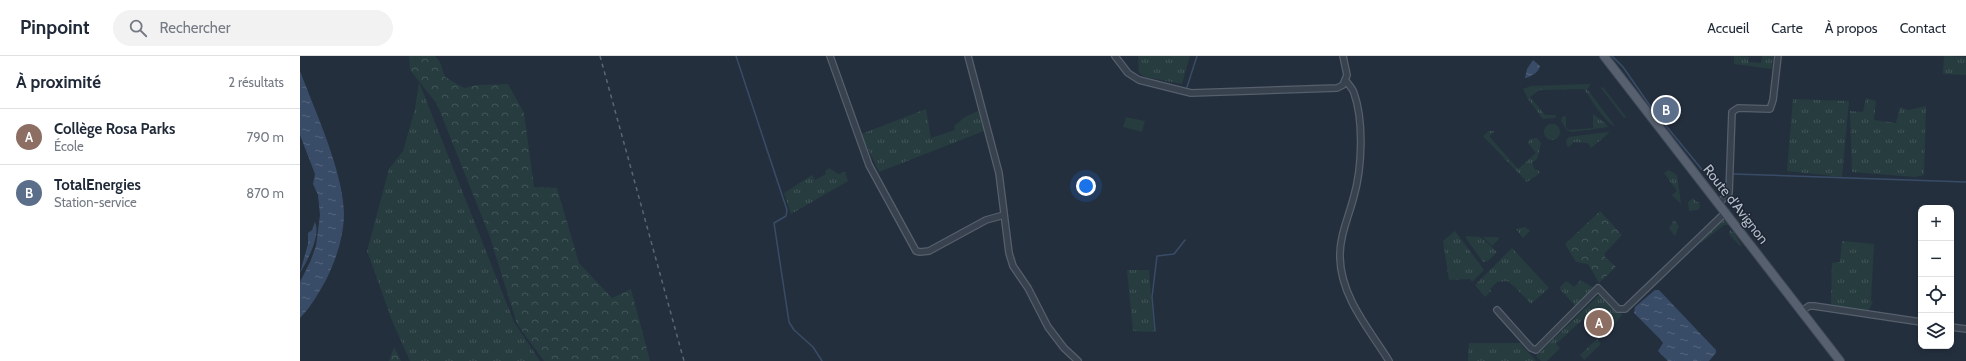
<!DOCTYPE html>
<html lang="fr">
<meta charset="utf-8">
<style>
:root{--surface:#fff;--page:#f2f2f3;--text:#1f2937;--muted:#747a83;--line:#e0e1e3;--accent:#ea580c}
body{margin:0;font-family:Cabin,sans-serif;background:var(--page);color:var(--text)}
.controls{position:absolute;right:12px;bottom:12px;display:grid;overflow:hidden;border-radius:8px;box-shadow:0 2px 6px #0003}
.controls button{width:36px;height:36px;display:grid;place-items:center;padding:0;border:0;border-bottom:1px solid var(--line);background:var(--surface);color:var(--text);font:20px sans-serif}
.you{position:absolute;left:786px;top:130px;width:14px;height:14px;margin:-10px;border:3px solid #fff;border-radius:50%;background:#1a73e8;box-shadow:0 0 0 6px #1a73e833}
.badge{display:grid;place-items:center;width:26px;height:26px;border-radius:50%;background:var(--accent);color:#fff;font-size:13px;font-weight:700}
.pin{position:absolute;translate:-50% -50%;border:2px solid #fff;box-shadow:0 1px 4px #0006}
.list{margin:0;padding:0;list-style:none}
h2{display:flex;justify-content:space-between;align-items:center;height:52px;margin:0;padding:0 16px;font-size:17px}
h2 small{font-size:13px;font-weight:400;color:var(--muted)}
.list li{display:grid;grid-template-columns:26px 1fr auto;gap:12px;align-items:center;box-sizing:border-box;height:56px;padding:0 16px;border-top:1px solid var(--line)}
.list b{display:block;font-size:15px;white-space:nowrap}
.list p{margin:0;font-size:13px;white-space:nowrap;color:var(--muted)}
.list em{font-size:13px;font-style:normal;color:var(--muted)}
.icon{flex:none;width:22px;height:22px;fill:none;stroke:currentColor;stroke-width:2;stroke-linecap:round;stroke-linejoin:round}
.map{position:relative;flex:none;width:1666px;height:305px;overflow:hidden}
header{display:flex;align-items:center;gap:24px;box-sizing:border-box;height:56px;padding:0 20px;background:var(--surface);border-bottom:1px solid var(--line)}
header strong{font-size:19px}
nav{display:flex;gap:22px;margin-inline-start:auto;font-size:14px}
.search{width:280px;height:36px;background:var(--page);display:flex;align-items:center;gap:10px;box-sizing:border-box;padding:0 14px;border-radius:22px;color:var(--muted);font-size:15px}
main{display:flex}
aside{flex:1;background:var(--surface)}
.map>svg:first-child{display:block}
.grass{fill:url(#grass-tufts)}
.forest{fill:url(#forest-crowns)}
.garden{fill:#263c3f}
.water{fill:url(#water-ripples)}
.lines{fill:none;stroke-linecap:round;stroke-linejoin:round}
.stream{stroke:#394c67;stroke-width:1.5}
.street-casing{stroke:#565f6c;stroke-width:8}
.primary-casing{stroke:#414a57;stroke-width:10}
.street{stroke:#38414e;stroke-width:5.5}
.primary{stroke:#56606e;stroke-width:8}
.rail{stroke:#5a6575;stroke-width:1.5;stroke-dasharray:4 4;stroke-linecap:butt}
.labels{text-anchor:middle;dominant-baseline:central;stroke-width:3;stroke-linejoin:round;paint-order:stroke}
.street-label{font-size:14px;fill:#b4bcc9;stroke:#1d2633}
</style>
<header>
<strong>Pinpoint</strong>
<div class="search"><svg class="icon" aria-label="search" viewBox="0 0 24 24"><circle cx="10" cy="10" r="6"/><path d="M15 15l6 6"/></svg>Rechercher</div>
<nav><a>Accueil</a><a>Carte</a><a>À propos</a><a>Contact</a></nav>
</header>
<main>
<aside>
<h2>À proximité<small>2 résultats</small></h2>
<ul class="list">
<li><span class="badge" style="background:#8d6e63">A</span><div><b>Collège Rosa Parks</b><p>École</p></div><em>790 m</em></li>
<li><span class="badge" style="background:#5c6f8a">B</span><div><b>TotalEnergies</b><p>Station-service</p></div><em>870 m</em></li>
</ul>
</aside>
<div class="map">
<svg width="1666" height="305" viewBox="0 0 1666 305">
<defs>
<pattern id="grass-tufts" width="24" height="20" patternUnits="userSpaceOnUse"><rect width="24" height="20" fill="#263c3f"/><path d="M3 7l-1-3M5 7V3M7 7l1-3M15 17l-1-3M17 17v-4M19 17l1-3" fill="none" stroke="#435659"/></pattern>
<pattern id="forest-crowns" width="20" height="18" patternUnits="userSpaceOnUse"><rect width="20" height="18" fill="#263c3f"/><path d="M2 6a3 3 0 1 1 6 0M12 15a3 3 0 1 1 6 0" fill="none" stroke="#435659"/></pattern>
<pattern id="water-ripples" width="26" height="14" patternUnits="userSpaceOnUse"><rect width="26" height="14" fill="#394c67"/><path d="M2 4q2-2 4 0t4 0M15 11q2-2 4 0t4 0" fill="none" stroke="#53647b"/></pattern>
</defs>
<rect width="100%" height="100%" fill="#242f3e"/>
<!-- grass -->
<g class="grass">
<path d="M838,0H890L882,28L845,21L839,17Z"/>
<path d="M1434,0L1449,1L1448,6L1461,7L1462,0H1473L1472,13L1434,8Z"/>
<path d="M1644,0L1666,1V19L1643,18Z"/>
<path d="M119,26L214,266L240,305H110L93,267L67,195L89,113L103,95L115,53Z"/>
<path d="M1290,28V30L1287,33L1315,70C1303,65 1293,45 1284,33L1239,34L1230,41L1245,59H1256L1255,62L1243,63L1228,43L1223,33L1231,30Z"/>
<path d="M1303,31L1326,61L1324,62L1301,32Z"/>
<path d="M1566,42L1576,45L1574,64L1596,67L1600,51L1608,54L1626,50L1624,119L1615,121L1552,116L1550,55L1563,56Z"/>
<path d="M1493,43L1549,45L1542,121L1487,115Z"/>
<path d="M626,53L631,82L655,74L654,70L665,61L678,55L684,75L579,116L561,78Z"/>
<path d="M1293,58L1305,67L1308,71L1272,76L1267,74L1261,65L1262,61L1266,60V72L1269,74L1293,72Z"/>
<circle cx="1252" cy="76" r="8"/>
<path d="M1189,75H1195L1189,80L1218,113L1236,97L1228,87L1230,83L1237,82L1241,87L1237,103L1232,107L1235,114H1238L1240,117L1227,126L1183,80Z"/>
<path d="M1308,76L1309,77L1291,92L1288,87L1274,86L1269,91L1267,90L1266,84L1269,81Z"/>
<path d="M529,112L538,118L545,116L548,125L491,158L484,137L512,119L515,124L526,118L525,115Z"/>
<path d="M1369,114L1377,119L1381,148L1372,139L1377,135L1364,117Z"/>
<path d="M1393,142L1397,146H1399L1400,152L1397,154L1389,155L1388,146Z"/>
<path d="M1374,164L1379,170L1375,180L1369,172Z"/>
<path d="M1421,164L1425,165L1429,169H1424L1401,187V182Z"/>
<path d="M1225,171L1230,175L1223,182L1216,173Z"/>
<path d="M1430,174L1434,177L1442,190L1439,189L1429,178Z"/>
<path d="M1155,175L1184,214L1172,226L1170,223L1149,224L1143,185Z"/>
<path d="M1166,180L1181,181V189L1182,182L1197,196L1189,204L1184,202L1189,205L1183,206L1166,182Z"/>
<path d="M1183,181H1198L1199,183L1192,190Z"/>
<path d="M1542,185L1574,188L1571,245L1573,246L1568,255L1535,251L1531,247L1532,207L1540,206Z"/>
<path d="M1212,192L1249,232L1231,248L1215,231L1207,225L1197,226L1190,233L1191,235L1185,241L1175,229Z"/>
<path d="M827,214H849L854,276L833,275Z"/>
<path d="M1281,224L1294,232L1275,250L1259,232L1266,225L1274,231Z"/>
<path d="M1300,238L1322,259C1316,265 1315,270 1311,274L1304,267L1302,268L1299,265L1303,260L1295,252L1256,288L1260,292L1247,305H1241L1236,300Z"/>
<path d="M1169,287H1220L1236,305H1168Z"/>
</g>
<!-- forest -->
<g class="forest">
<path d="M109,0H135L140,6L145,21L164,32L177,29L208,28L224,57L234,131L257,132L279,207L312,242L331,233L350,305H244L217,268L190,181L137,48L110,14Z"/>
<path d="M1300,155L1322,179L1305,197V201L1316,211L1299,227L1288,208L1276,206L1265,188Z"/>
<path d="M1297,283L1301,288L1284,304L1280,299Z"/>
<path d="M94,291L101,305H89Z"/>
</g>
<!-- garden -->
<path class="garden" d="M826,61L845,65L842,76L823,71Z"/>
<!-- water -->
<g class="water">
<path d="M1233,4L1240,10C1239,16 1231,21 1225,22L1227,13Z"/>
<path d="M0,15C15,55 43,115 44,157C44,180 36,204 26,224C18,238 11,251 0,262V226L10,206L16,190L20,159L18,139L13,128L15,118L0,79Z"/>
<path d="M15,166C21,180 7,205 0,217L8,188V177L12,174Z"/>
<path d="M1355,234H1359L1416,294V297L1409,305H1368L1358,295L1363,287L1361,284L1334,257L1335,251Z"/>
</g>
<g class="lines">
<!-- stream -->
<g class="stream">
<path d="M436,0L487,154L486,160L474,167L489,266L494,274L513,291L522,305"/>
<path d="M1312,0L1323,11L1353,54L1404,116"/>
<path d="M887,31L897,0"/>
<path d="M1433,118L1666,126"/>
<path d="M855,275L852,241L857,200L874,198L885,184"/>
</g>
<defs>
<g id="street">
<path d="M530,0L569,109L616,195L620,196L629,195L686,164L704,159"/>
<path d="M668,0L699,117L709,197L713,210L728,232L748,271L764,292L778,305"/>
<path d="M815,0L828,17L839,24L891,37L1037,32L1043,29L1047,19L1043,0"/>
<path d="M1046,25C1049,29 1053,33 1054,37C1064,65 1062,112 1054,140C1049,160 1039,181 1040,202C1041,241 1069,273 1089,305"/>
<path d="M1419,147L1429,137L1432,56L1438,52L1470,53L1473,44L1478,0"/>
<path d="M1197,254L1231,292L1236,294L1298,232L1318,253H1325L1426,156"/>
<path d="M1502,255L1509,250H1514L1621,266"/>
<path d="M1651,271L1666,273"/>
</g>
<path id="primary" d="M1304,0L1540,305"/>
</defs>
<!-- street casing -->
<use href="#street" class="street-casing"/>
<!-- primary casing -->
<use href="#primary" class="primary-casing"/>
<!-- street -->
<use href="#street" class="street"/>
<!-- primary -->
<use href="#primary" class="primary"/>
<!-- rail -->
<path class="rail" d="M300,0L384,305"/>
</g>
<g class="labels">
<!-- street labels -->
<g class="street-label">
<text transform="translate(1436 148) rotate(52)">Route d'Avignon</text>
</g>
</g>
</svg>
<div class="controls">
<button>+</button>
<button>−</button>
<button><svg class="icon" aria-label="locate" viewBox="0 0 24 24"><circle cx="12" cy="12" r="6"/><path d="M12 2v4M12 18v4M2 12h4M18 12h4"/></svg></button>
<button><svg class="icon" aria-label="layers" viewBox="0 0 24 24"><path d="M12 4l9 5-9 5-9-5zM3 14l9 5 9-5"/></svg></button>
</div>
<div class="you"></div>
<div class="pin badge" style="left:1299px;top:267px;background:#8d6e63">A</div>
<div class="pin badge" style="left:1366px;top:54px;background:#5c6f8a">B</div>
</div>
</main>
